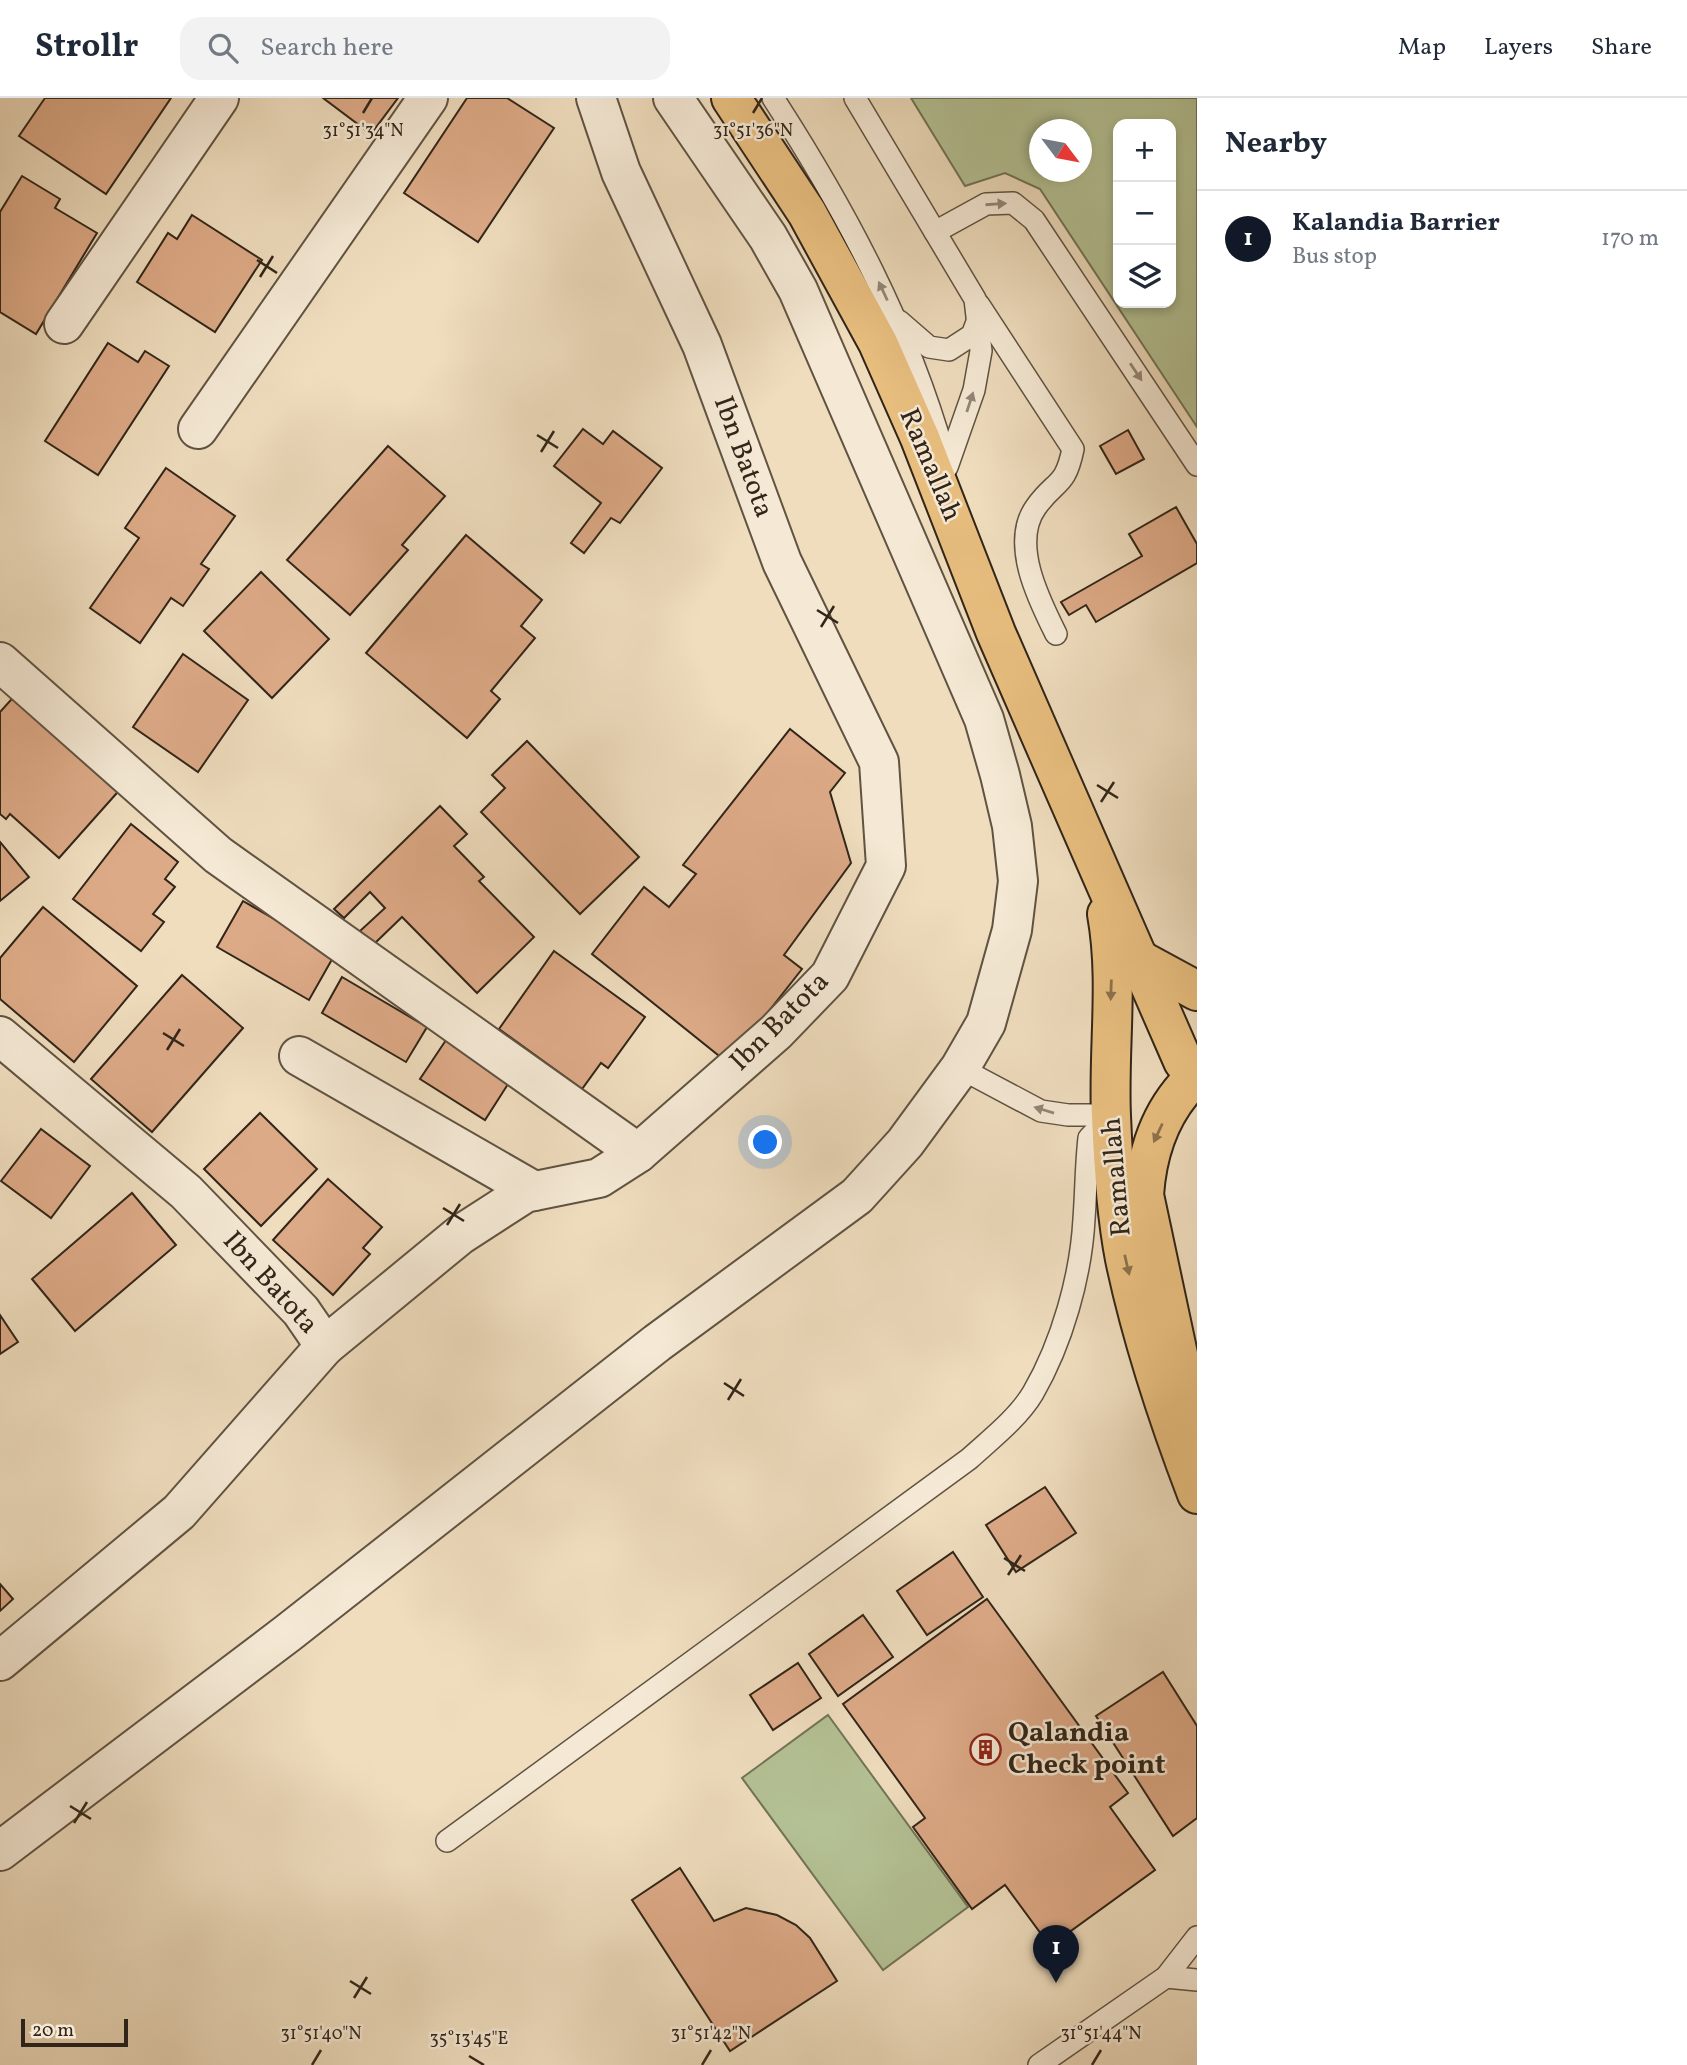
<!DOCTYPE html>
<meta charset="utf-8">
<style>
:root{--surface:#fff;--page:#f2f2f3;--text:#1f2937;--muted:#747a83;--line:#e0e1e3;--accent:#111827}
body{margin:0;font-family:Vollkorn,serif;background:var(--page);color:var(--text)}
.controls{position:absolute;right:21px;top:21px;display:grid;overflow:hidden;border-radius:14px;box-shadow:0 4px 10px #0003}
.controls button{width:63px;height:63px;display:grid;place-items:center;padding:0;border:0;border-bottom:2px solid var(--line);background:var(--surface);color:var(--text);font:35px sans-serif}
.compass{position:absolute;left:1029px;top:21px;width:63px;height:63px;border-radius:50%;background:var(--surface);box-shadow:0 4px 10px #0003;rotate:122deg}
.scale{position:absolute;left:21px;bottom:18px;width:107px;box-sizing:border-box;padding-left:7px;border:4px solid #312519;border-top:0;font-size:19px;line-height:24px;white-space:nowrap;color:#312519;-webkit-text-stroke:5px #f5e9d5;paint-order:stroke}
.you{position:absolute;left:766px;top:1045px;width:24px;height:24px;margin:-18px;border:5px solid #fff;border-radius:50%;background:#1a73e8;box-shadow:0 0 0 10px #1a73e833}
.badge{display:grid;place-items:center;width:46px;height:46px;border-radius:50%;background:var(--accent);color:#fff;font-size:23px;font-weight:700}
.pin{position:absolute;translate:-50% -58px;filter:drop-shadow(0 2px 4px #0008)}
.pin::after{content:'';position:absolute;top:37px;width:24px;height:21px;background:inherit;clip-path:polygon(0 0,100% 0,50% 100%)}
.list{margin:0;padding:0;list-style:none}
h2{display:flex;justify-content:space-between;align-items:center;height:91px;margin:0;padding:0 28px;font-size:30px}
h2 small{font-size:23px;font-weight:400;color:var(--muted)}
.list li{display:grid;grid-template-columns:46px 1fr auto;gap:21px;align-items:center;box-sizing:border-box;height:98px;padding:0 28px;border-top:2px solid var(--line)}
.list b{display:block;font-size:26px;white-space:nowrap}
.list p{margin:0;font-size:23px;white-space:nowrap;color:var(--muted)}
.list em{font-size:23px;font-style:normal;color:var(--muted)}
.icon{flex:none;width:38px;height:38px;fill:none;stroke:currentColor;stroke-width:2;stroke-linecap:round;stroke-linejoin:round}
.map{position:relative;flex:none;width:1197px;height:1967px;overflow:hidden}
header{display:flex;align-items:center;gap:42px;box-sizing:border-box;height:98px;padding:0 35px;background:var(--surface);border-bottom:2px solid var(--line)}
header strong{font-size:33px}
nav{display:flex;gap:38px;margin-inline-start:auto;font-size:24px}
.search{width:490px;height:63px;background:var(--page);display:flex;align-items:center;gap:18px;box-sizing:border-box;padding:0 24px;border-radius:21px;color:var(--muted);font-size:26px}
main{display:flex}
aside{flex:1;background:var(--surface)}
.map>svg:first-child{display:block}
.green{fill:#b4c295;stroke:#727457;stroke-width:2;fill-rule:evenodd}
.building{fill:#ddaa87;stroke:#312519;stroke-width:2}
.lines{fill:none;stroke-linecap:round;stroke-linejoin:round}
.service-casing{stroke:#605342;stroke-width:24}
.minor-casing{stroke:#605342;stroke-width:42}
.tertiary-casing{stroke:#605342;stroke-width:42}
.trunk-casing{stroke:#312519;stroke-width:42}
.service{stroke:#f5e9d5;stroke-width:21}
.minor{stroke:#f5e9d5;stroke-width:38}
.tertiary{stroke:#f5e9d5;stroke-width:38}
.trunk{stroke:#e8be7f;stroke-width:38}
.oneway{fill:#938777}
.oneway2{fill:#8c724c}
.ticks{fill:none;stroke:#312519;stroke-width:2.5}
.labels{text-anchor:middle;dominant-baseline:central;stroke-width:5;stroke-linejoin:round;paint-order:stroke}
.street-label{font-size:28px;fill:#312519;stroke:#f5e9d5}
.poi-label{font-size:28px;font-weight:bold;fill:#312519;stroke:#f5e9d5;text-anchor:start}
.ticks-label{font-size:18px;text-anchor:middle;fill:#312519;stroke:#f5e9d5;stroke-width:5;stroke-linejoin:round;paint-order:stroke}
</style>
<header>
<strong>Strollr</strong>
<div class="search"><svg class="icon" aria-label="search" viewBox="0 0 24 24"><circle cx="10" cy="10" r="6"/><path d="M15 15l6 6"/></svg>Search here</div>
<nav><a>Map</a><a>Layers</a><a>Share</a></nav>
</header>
<main>
<div class="map">
<svg width="1197" height="1967" viewBox="0 0 1197 1967">
<rect width="100%" height="100%" fill="#efddbe"/>
<filter id="stains"><feTurbulence type="fractalNoise" baseFrequency=".00286" numOctaves="4"/><feColorMatrix values="0 0 0 0 .2 0 0 0 0 .09 0 0 0 0 .02 0 0 0 .5 -.17"/></filter>
<radialGradient id="worn" r=".72"><stop offset=".6" stop-color="#630" stop-opacity="0"/><stop offset="1" stop-color="#630" stop-opacity=".3"/></radialGradient>
<!-- green -->
<g class="green">
<path d="M911,0H1197V329L1040,91L1005,75L965,88ZM1118,26H1171V205H1118ZM1040,32H1082V74H1040Z"/>
<path d="M828,1617L968,1809L883,1872L742,1680Z"/>
</g>
<!-- building -->
<g class="building">
<path d="M45,0H171L106,96L19,38Z"/>
<path d="M323,0H398L371,36Z"/>
<path d="M467,0H507L554,30L478,144L404,95Z"/>
<path d="M22,78L60,101L55,110L97,135L36,236L0,214V114Z"/>
<path d="M192,117L262,162L215,234L137,184L168,135L177,141Z"/>
<path d="M108,245L138,264L145,253L169,268L98,377L45,343Z"/>
<path d="M583,331L603,346L613,333L662,370L620,425L611,420L584,455L571,445L601,405L554,368Z"/>
<path d="M1128,332L1144,361L1116,376L1100,348Z"/>
<path d="M388,348L445,398L402,447L408,452L350,517L287,462Z"/>
<path d="M166,370L235,418L201,466L209,471L183,508L171,500L140,545L90,510L139,440L125,430Z"/>
<path d="M1176,409L1197,446V465L1096,524L1086,507L1069,517L1061,504L1142,458L1129,436Z"/>
<path d="M466,437L542,502L521,528L535,540L491,593L500,601L467,640L366,555Z"/>
<path d="M261,474L329,541L272,600L204,533Z"/>
<path d="M183,556L248,602L198,674L133,629Z"/>
<path d="M19,593L124,687L59,760L10,716L6,721L0,716V614Z"/>
<path d="M790,631L845,675L830,694L851,765L784,857L802,871L728,965L592,856L644,789L669,809L696,776L683,767Z"/>
<path d="M527,643L639,759L580,816L481,714L505,690L492,677Z"/>
<path d="M440,708L467,736L454,748L484,779L479,783L534,839L477,895L402,819L373,847L360,833L385,810L370,794L344,820L334,811Z"/>
<path d="M131,726L178,764L165,781L175,789L153,816L164,824L141,853L73,801Z"/>
<path d="M0,744L29,779L0,803Z"/>
<path d="M243,803L335,856L309,902L217,849Z"/>
<path d="M43,809L137,888L74,964L0,901V860Z"/>
<path d="M554,853L645,919L608,970L601,965L582,991L499,931Z"/>
<path d="M182,877L243,930L152,1034L91,981Z"/>
<path d="M342,879L427,929L406,964L322,915Z"/>
<path d="M446,942L510,983L485,1022L420,981Z"/>
<path d="M260,1015L317,1071L261,1128L204,1071Z"/>
<path d="M41,1031L90,1068L51,1120L1,1083Z"/>
<path d="M328,1081L382,1129L363,1150L370,1156L333,1197L273,1142Z"/>
<path d="M132,1095L176,1147L75,1233L32,1181Z"/>
<path d="M0,1217L18,1244L0,1256Z"/>
<path d="M1045,1389L1076,1435L1016,1474L986,1427Z"/>
<path d="M953,1454L983,1499L927,1537L897,1493Z"/>
<path d="M0,1486L13,1501L0,1513Z"/>
<path d="M987,1501L1128,1695L1110,1709L1155,1772L1050,1848L1005,1787L972,1811L913,1729L925,1720L843,1606Z"/>
<path d="M863,1517L893,1559L838,1598L809,1556Z"/>
<path d="M798,1565L821,1600L773,1632L750,1597Z"/>
<path d="M1163,1574L1197,1628V1720L1173,1738L1096,1618Z"/>
<path d="M680,1770L714,1823L746,1810L777,1817L796,1827L810,1840L837,1883L730,1953L632,1802Z"/>
</g>
<g class="lines">
<defs>
<g id="service">
<path d="M773,0C846,113 907,227 944,357"/>
<path d="M855,0L975,201L981,253L974,292L947,369"/>
<path d="M935,134L986,106L1013,105L1034,122L1197,367"/>
<path d="M979,207L1073,351C1065,390 1056,381 1036,409C1010,445 1039,502 1056,536"/>
<path d="M899,223L929,249L949,252L972,237L979,219"/>
<path d="M960,970L1041,1013L1068,1017H1111"/>
<path d="M447,1743L969,1361C991,1341 1018,1320 1033,1295C1062,1245 1081,1178 1084,1121C1086,1094 1086,1067 1089,1040L1111,1017"/>
<path d="M1166,1879L1197,1882"/>
<path d="M1039,1967L1166,1879L1197,1839"/>
</g>
<g id="minor">
<path d="M64,226L219,0"/>
<path d="M198,331L428,0"/>
<path d="M0,564L218,757L638,1055"/>
<path d="M0,938L186,1094L301,1213L325,1248L460,1137L525,1095L599,1080L638,1055L776,934L830,878L886,768L879,664L782,464L702,247L621,74L596,0"/>
<path d="M299,958L534,1093"/>
<path d="M0,1563L179,1414L325,1248"/>
</g>
<path id="tertiary" d="M0,1753L288,1535L657,1245L857,1098L905,1045L960,970L986,925L1012,832L1018,783L1012,728L1000,677L984,621L798,192L768,139L673,0"/>
<g id="trunk">
<path d="M731,0L807,115L878,245L920,340L996,535L1183,963L1197,981"/>
<path d="M1107,816C1119,882 1108,951 1111,1018C1113,1066 1116,1115 1125,1161C1142,1242 1168,1320 1197,1396"/>
<path d="M1140,862L1197,893"/>
<path d="M1192,1322L1144,1097C1147,1052 1162,1009 1197,977"/>
</g>
</defs>
<!-- service casing -->
<use href="#service" class="service-casing"/>
<!-- minor casing -->
<use href="#minor" class="minor-casing"/>
<!-- tertiary casing -->
<use href="#tertiary" class="tertiary-casing"/>
<!-- trunk casing -->
<use href="#trunk" class="trunk-casing"/>
<!-- service -->
<use href="#service" class="service"/>
<!-- minor -->
<use href="#minor" class="minor"/>
<!-- tertiary -->
<use href="#tertiary" class="tertiary"/>
<!-- trunk -->
<use href="#trunk" class="trunk"/>
</g>
<!-- one-way arrows -->
<defs><path id="oneway-solid" d="M-6-.8H1V-3.2L6.5 0L1 3.2V.8H-6Z" transform="scale(1.75)"/></defs>
<g class="oneway">
<use href="#oneway-solid" transform="translate(996 106) rotate(-4)"/>
<use href="#oneway-solid" transform="translate(883 193) rotate(-115)"/>
<use href="#oneway-solid" transform="translate(1136 274) rotate(56)"/>
<use href="#oneway-solid" transform="translate(970 304) rotate(-72)"/>
<use href="#oneway-solid" transform="translate(1044 1012) rotate(-163)"/>
</g>
<g class="oneway2">
<use href="#oneway-solid" transform="translate(1111 892) rotate(92)"/>
<use href="#oneway-solid" transform="translate(1158 1035) rotate(115)"/>
<use href="#oneway-solid" transform="translate(1127 1167) rotate(77)"/>
</g>
<!-- ticks -->
<path class="ticks" d="M363,15L372,0M753,15L762,0M257,162L277,175M260,179L273,158M537,337L558,350M541,354L554,333M817,512L838,525M821,529L834,508M1097,687L1118,700M1101,704L1114,684M163,935L184,948M167,952L180,931M443,1110L464,1123M447,1127L460,1106M724,1285L744,1298M728,1302L741,1281M1004,1460L1025,1473M1008,1477L1021,1457M70,1708L91,1721M74,1725L87,1704M350,1883L371,1896M354,1900L367,1879M469,1958L484,1967M312,1967L321,1952M702,1967L711,1952M1092,1967L1101,1952"/>
<!-- icons -->
<defs>
<symbol id="building-ring" viewBox="-11 -11 22 22"><circle r="9.5" fill="#f5e9d5" stroke="#8f2418" stroke-width="1.5"/><path d="M-4-6H4V6H1V3H-1V6H-4ZM-2.5-4.3h1.7v1.8h-1.7ZM.8-4.3h1.7v1.8H.8ZM-2.5-1h1.7V.8h-1.7ZM.8-1h1.7V.8H.8Z" fill="#8f2418"/></symbol>
</defs>
<g fill-rule="evenodd">
<use href="#building-ring" x="968" y="1634" width="35" height="35"/>
</g>
<g class="labels">
<!-- street labels -->
<g class="street-label">
<text transform="translate(743 359) rotate(70)">Ibn Batota</text>
<text transform="translate(930 367) rotate(67)">Ramallah</text>
<text transform="translate(780 924) rotate(-45)">Ibn Batota</text>
<text transform="translate(1117 1079) rotate(-95)">Ramallah</text>
<text transform="translate(270 1185) rotate(48)">Ibn Batota</text>
</g>
<!-- poi labels -->
<g class="poi-label">
<text x="1008" y="1635">Qalandia<tspan x="1008" dy="32">Check point</tspan></text>
</g>
</g>
<g class="ticks-label">
<text x="363" y="38">31°51'34"N</text>
<text x="753" y="38">31°51'36"N</text>
<text x="321" y="1941">31°51'40"N</text>
<text x="711" y="1941">31°51'42"N</text>
<text x="1101" y="1941">31°51'44"N</text>
<text x="469" y="1946">35°13'45"E</text>
</g>
<rect width="100%" height="100%" filter="url(#stains)"/>
<rect width="100%" height="100%" fill="url(#worn)"/>
</svg>
<div class="controls">
<button>+</button>
<button>−</button>
<button><svg class="icon" aria-label="layers" viewBox="0 0 24 24"><path d="M12 4l9 5-9 5-9-5zM3 14l9 5 9-5"/></svg></button>
</div>
<svg class="compass" viewBox="-18 -18 36 36"><path d="M0-13l5 13h-10z" fill="#e53935"/><path d="M0 13l5-13h-10z" fill="#747a83"/></svg>
<div class="scale">20 m</div>
<div class="you"></div>
<div class="pin badge" style="left:1056px;top:1885px">1</div>
</div>
<aside>
<h2>Nearby<small></small></h2>
<ul class="list">
<li><span class="badge">1</span><div><b>Kalandia Barrier</b><p>Bus stop</p></div><em>170 m</em></li>
</ul>
</aside>
</main>
